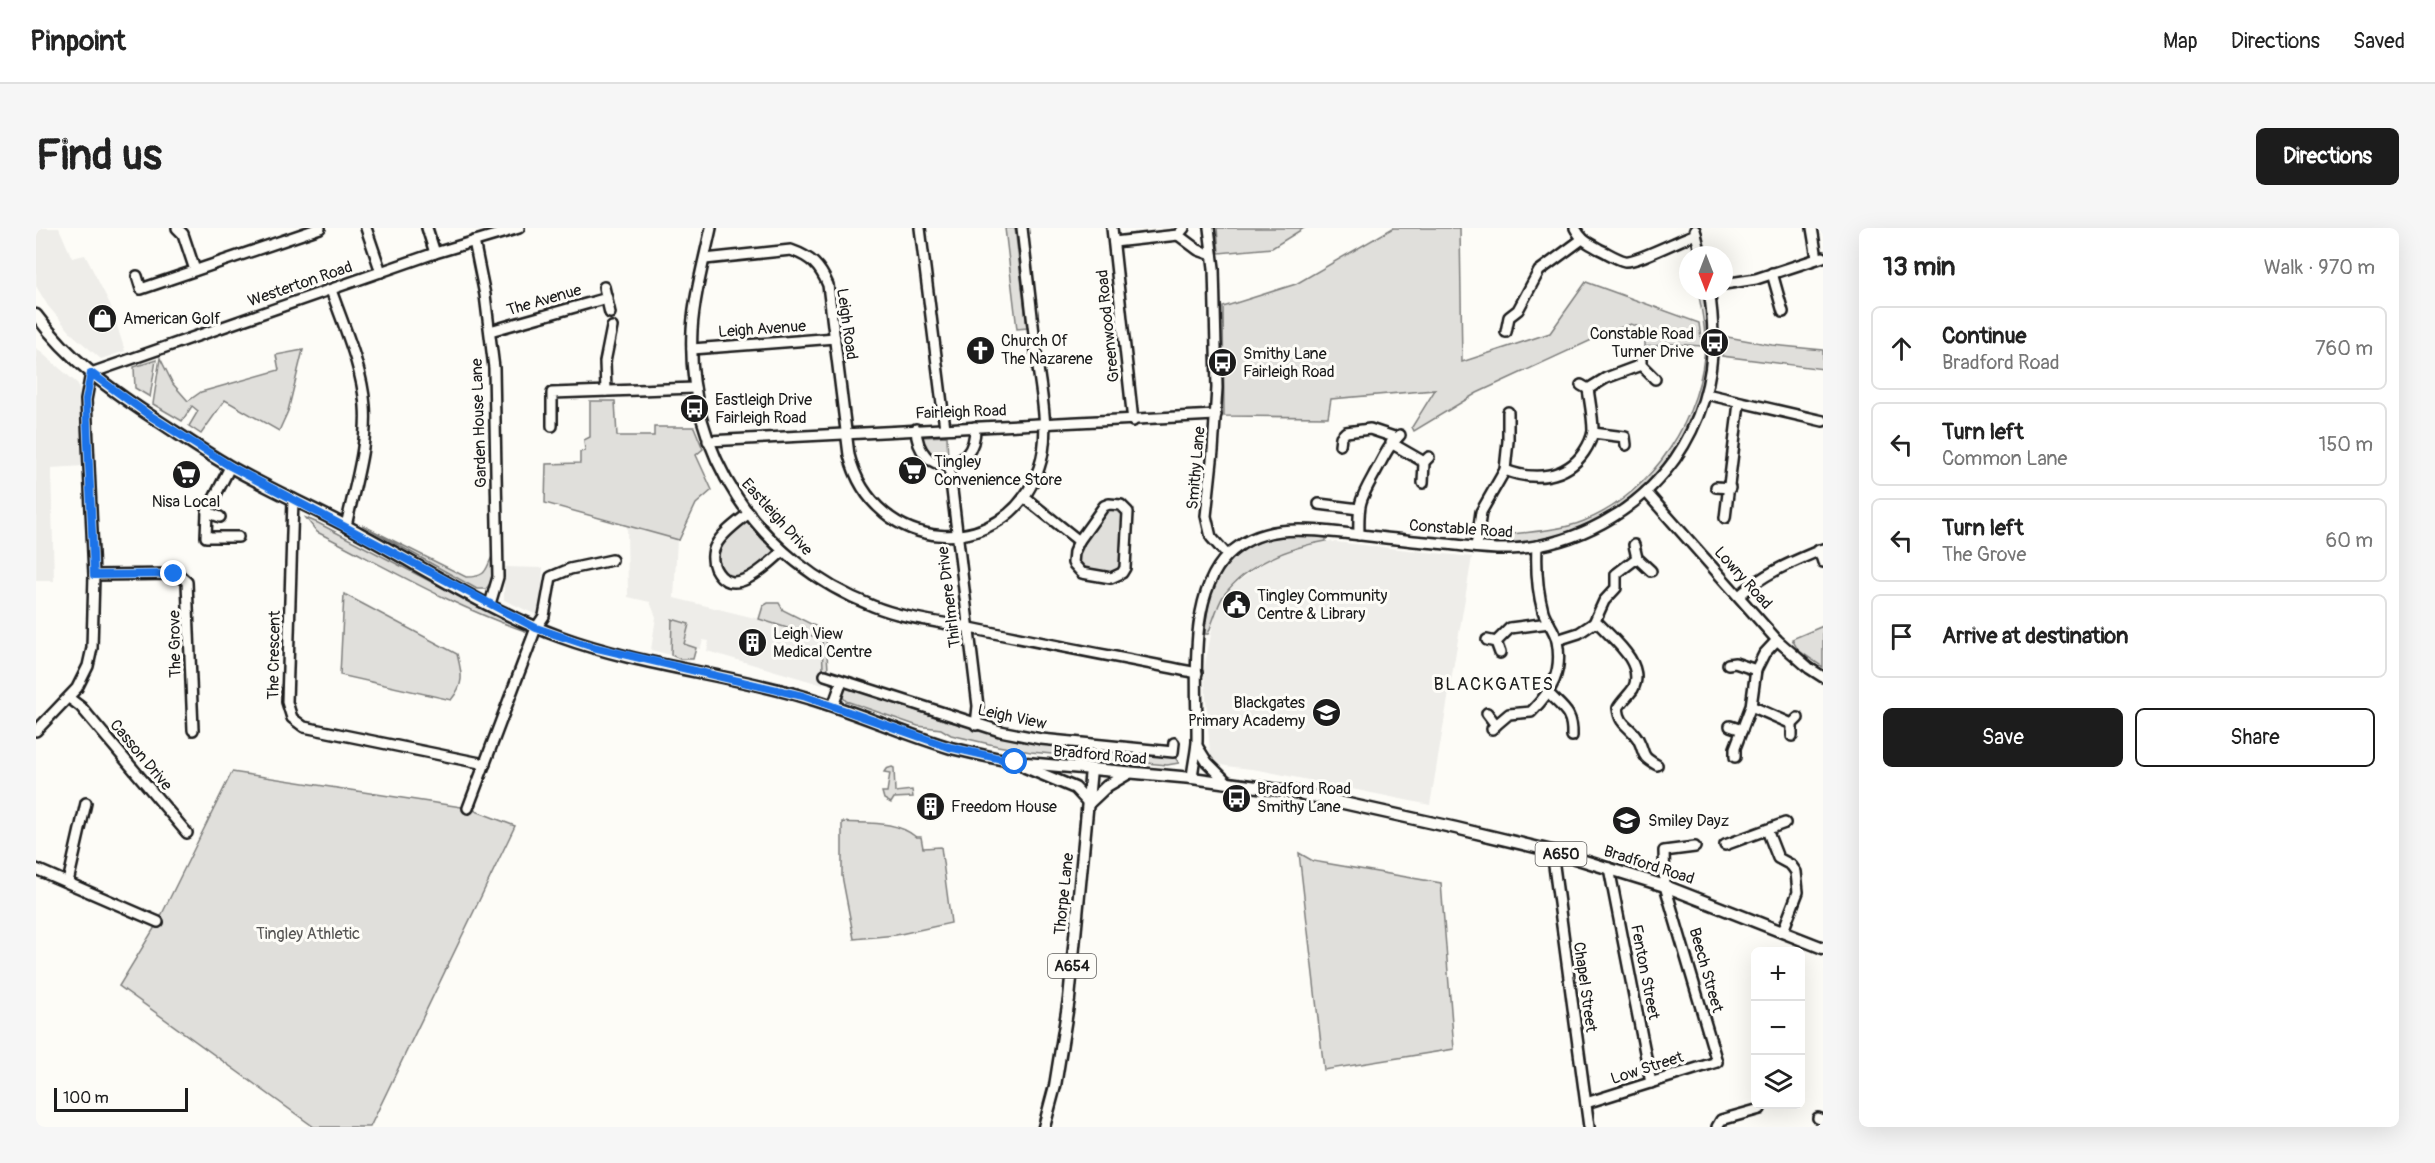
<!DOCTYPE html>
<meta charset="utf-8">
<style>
:root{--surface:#fff;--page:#f6f6f6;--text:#222;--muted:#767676;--line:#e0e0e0;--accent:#1c1c1c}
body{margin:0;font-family:Pangolin,sans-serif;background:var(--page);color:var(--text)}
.controls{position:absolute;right:18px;bottom:18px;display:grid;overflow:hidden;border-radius:9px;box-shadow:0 6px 24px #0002}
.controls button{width:54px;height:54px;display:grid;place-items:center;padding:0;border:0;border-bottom:2px solid var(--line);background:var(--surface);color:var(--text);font:30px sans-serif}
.compass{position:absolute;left:1643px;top:18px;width:54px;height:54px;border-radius:50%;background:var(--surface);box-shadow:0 6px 24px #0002;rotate:180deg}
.scale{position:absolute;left:18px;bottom:15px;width:134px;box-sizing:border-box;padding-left:6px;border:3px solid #1c1c1c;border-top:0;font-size:16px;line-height:21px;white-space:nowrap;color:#1c1c1c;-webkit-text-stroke:4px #fdfcf7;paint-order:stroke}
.stop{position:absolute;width:18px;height:18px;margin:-14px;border:4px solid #1a73e8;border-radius:50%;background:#fff}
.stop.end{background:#1a73e8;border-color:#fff;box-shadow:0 2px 6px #0008}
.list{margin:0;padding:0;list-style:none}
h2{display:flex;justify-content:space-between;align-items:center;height:78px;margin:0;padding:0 24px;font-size:26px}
h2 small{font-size:20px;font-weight:400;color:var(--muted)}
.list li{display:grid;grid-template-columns:39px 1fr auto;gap:18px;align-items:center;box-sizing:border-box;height:84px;margin:0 12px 12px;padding:0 12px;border:2px solid var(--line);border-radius:9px}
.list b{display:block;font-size:22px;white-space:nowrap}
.list p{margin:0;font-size:20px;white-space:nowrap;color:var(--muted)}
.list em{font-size:20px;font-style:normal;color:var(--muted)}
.actions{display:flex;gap:12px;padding:18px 24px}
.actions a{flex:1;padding:14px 0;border:2px solid var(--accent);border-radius:9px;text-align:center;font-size:21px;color:var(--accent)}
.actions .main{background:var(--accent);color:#fff}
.icon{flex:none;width:33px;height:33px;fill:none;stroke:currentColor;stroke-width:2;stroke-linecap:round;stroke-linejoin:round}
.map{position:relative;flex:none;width:1787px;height:899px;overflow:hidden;border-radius:9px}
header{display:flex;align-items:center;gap:36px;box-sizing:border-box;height:84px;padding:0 30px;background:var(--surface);border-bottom:2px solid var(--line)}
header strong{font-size:28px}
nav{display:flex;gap:33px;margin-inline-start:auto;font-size:21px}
.intro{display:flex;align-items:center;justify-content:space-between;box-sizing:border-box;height:144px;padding:0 36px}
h1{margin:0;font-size:42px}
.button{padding:15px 27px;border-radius:9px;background:var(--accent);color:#fff;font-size:21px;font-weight:700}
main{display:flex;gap:36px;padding:0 36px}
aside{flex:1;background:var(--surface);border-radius:9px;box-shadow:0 6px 24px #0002}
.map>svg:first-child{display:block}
.built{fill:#eeede9}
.green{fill:#e0dfdb;stroke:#7e7e7c;stroke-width:1.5}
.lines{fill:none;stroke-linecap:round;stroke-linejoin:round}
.minor-casing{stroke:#1c1c1c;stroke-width:14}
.major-casing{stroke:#1c1c1c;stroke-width:15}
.minor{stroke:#fdfcf7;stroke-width:9}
.major{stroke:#fdfcf7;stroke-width:10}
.route{stroke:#1a73e8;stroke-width:8}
.labels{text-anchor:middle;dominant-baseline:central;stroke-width:6;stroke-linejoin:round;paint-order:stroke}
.shield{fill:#fdfcf7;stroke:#605f5e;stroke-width:1.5}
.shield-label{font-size:15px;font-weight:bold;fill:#1c1c1c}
.street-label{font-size:16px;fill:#1c1c1c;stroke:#fdfcf7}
.poi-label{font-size:16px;fill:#1c1c1c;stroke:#fdfcf7;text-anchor:start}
.park-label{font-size:16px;fill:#575655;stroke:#fdfcf7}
.neighbourhood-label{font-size:18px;letter-spacing:1.5px;fill:#1c1c1c;stroke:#fdfcf7}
</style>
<header>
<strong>Pinpoint</strong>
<nav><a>Map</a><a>Directions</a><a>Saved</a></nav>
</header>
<div class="intro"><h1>Find us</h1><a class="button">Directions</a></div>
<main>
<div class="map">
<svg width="1787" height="899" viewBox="0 0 1787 899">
<rect width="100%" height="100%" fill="#fdfcf7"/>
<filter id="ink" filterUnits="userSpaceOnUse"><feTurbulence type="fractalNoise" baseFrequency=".0167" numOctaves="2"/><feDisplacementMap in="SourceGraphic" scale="12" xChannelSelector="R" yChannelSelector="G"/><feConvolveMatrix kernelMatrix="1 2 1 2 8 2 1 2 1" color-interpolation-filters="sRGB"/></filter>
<g filter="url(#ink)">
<!-- built -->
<g class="built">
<path d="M0,0H23L36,30L49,27L74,76L89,123L65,131L37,107L12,78L0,58Z"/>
<path d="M0,120L42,156L45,178L48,238L15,240L18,353H0Z"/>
<path d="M591,297L641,311L638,370L723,391L787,411V457L671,423L673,413L667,412L664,421L647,416L636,392L635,427L615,422L620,389L614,374L592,369Z"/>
<path d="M1290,313L1436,329L1394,577L1223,542L1190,538L1183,536L1174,526L1168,442L1178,391L1187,368L1199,356L1234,329L1255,321Z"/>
<path d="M468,339L507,340L505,389L468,372Z"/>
</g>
<!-- green -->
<g class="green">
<path d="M969,0H979L991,100L981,101Z"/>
<path d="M1181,0H1268L1236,20L1183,25Z"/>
<path d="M1357,0H1424L1426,134L1514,105L1550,54L1663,95L1666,118L1635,116L1609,119V101L1595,96L1575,103L1441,165L1378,203L1376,199L1399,162L1295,171L1292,189L1188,188L1187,79L1260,56Z"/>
<path d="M1662,63H1668C1692,178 1620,286 1507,311C1490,314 1463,320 1449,309C1477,305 1522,304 1548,293C1617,265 1668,187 1669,113C1669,96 1665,79 1662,63Z"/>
<path d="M1686,108L1736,117L1787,122V141L1686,128Z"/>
<path d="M267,122L252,183L243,203L189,172L165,206L153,198L162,183L156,178L146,193L117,176L124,130L137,156L152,173L165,164L243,142L240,127Z"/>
<path d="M120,132L114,169L99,160L98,139Z"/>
<path d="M554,173H579L581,208H618V199H658L667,221L660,227L676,262L660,276L643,312L509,275L510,236L544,235V224L549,223L548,212L554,209Z"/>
<path d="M911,208L912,232C897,233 892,225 885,212L887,209Z"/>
<path d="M1071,280H1085L1089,286L1086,338L1077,345L1050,343L1042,337L1041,330L1045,319Z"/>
<path d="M270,290L282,295L492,404C419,380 350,339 281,304Z"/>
<path d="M706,295H712L738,323L737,327C727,335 716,348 702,350C696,350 689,346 685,341C672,323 694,306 706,295Z"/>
<path d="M326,297L430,349C453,349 449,340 457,327L456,353L450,361H441Z"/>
<path d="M1262,306L1290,310V313C1254,319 1211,336 1188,367C1181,377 1177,394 1172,406H1169C1171,347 1200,309 1262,306Z"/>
<path d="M308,366L421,426C426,446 429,455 415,472L304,447Z"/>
<path d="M732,375H743L747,382L787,402L790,406L792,443L787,442L786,411L723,391L727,378Z"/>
<path d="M636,391L653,396L648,416L660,420L657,431H644L635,427Z"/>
<path d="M1787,398V439L1762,422L1756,411Z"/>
<path d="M813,459L911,493L974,510L1003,515L1138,528L1143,535L1131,537L995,524L962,518L915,507L905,501L882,498L810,473L805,467L808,461Z"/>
<path d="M856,539L858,540L859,564L876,562L877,569L858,570L855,575L848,571L846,564H851L854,545L848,544L850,541Z"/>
<path d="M196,544L432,580L479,598L334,899H278L83,758L122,694Z"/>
<path d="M806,594C832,596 859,592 880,609H885L887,620L905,619L915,695L860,707L818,711L806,648Z"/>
<path d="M1263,625L1277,633L1405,655L1418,821L1288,842Z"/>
</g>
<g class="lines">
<defs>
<g id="minor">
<path d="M141,0L147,6L159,42"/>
<path d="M330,0L345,44"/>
<path d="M391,0L399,25"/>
<path d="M675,0C668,33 658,68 656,102C650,225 723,334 837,378C869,391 901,393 934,400C1010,416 1086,430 1161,445"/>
<path d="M884,0L909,200"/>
<path d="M1076,0L1097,193"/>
<path d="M1148,0L1142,7L1162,22L1176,27"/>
<path d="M1173,0L1178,40L1181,160L1177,223L1170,288L1175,309L1191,327"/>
<path d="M1539,0C1546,13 1551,14 1563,21C1572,25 1580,31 1589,33C1599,35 1645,11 1660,6"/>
<path d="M1776,0L1781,30"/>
<path d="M1659,2L1665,27"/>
<path d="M438,13L449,67L458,140L462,349L454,376"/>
<path d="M1078,14L1142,7"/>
<path d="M669,31L755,22C775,29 784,38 792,57L813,227C838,327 969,337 1003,240C1015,206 1005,166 1001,132C996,88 991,44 986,0"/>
<path d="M1736,45L1747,84"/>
<path d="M101,48L105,61L284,0"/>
<path d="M1688,56L1720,51L1787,29"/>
<path d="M568,59L574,85"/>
<path d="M295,62C308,99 326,139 329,178C332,218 318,260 310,298"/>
<path d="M454,103L571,70"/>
<path d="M1470,104L1473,89L1482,82L1503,43L1545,12"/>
<path d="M656,121L799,110"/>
<path d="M1605,132V137L1619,151"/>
<path d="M1552,161L1570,150L1605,137"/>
<path d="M570,163L569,134L576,99"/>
<path d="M1670,166L1787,193"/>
<path d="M516,198V165L659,160"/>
<path d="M880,201C882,250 940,248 939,199"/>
<path d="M1557,205L1589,209L1590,217"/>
<path d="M672,213L1180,187"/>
<path d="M1355,215L1388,234"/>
<path d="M1304,217L1305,209L1310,204L1334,201L1361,210"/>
<path d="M913,237L942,478L940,497"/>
<path d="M194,239L171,284L170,309H202"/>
<path d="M1469,242C1497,253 1530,251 1548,224C1552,218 1556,210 1557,203C1557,190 1554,175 1552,161L1545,157"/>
<path d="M1387,255L1388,234L1393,229"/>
<path d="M1680,259L1694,260"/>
<path d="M1610,264L1741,412L1773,440L1787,449"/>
<path d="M988,269L1043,313"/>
<path d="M257,271L251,474L256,490L268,499L449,536"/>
<path d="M1073,276L1085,277L1092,284L1089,340L1086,345L1075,350L1046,345L1037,335L1038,324L1043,313L1068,278Z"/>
<path d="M1283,276L1323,281"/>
<path d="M171,284L184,289"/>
<path d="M713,285C702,294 686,305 680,317C676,324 676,333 679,340C696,374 731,337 747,323"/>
<path d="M1689,290L1703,175"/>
<path d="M1323,307C1322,273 1324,272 1340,243C1348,229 1352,218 1364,207"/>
<path d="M1598,317L1601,330L1615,343"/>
<path d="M1440,319L1445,284L1469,242L1472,213V184"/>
<path d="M1783,322L1787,334"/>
<path d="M58,347L142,346L151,354L157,502"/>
<path d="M1703,368C1728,345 1756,334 1787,321"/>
<path d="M1558,395L1568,373L1580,360V346L1601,330"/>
<path d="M1451,412L1460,414L1464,425"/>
<path d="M1521,412L1543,405L1558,395L1563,396C1577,411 1610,436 1597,461C1593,467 1586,473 1582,480C1584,499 1594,497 1602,511C1610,526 1603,527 1621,537"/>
<path d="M1460,414L1474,400L1513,395"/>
<path d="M1692,436L1699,435L1720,442"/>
<path d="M789,447L964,503L1005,511L1137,524L1138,515"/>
<path d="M1513,466C1528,481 1537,485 1536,508"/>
<path d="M33,470L45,479L151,605"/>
<path d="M797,478L806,453"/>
<path d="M1715,478L1756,496"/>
<path d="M1451,485L1460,497L1456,501"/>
<path d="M1460,497L1473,486L1495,484C1516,463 1527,444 1521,413C1519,402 1510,393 1507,383C1501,362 1500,340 1501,318"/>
<path d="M1694,498L1706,502"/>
<path d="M0,503L41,460L52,438L56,420L58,347L50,172L55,145L399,25L483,0"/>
<path d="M1756,508V496L1762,490"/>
<path d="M1161,518L1171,534L1192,555"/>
<path d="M1699,529V520L1715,478L1720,442L1728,426L1741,412"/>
<path d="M1156,550C1157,538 1160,526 1161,514C1162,460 1150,368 1192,327C1224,296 1266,301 1307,305C1341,309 1376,313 1410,316C1431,318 1453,322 1474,321C1539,318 1601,284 1639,231C1674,180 1683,123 1673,63"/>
<path d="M432,580L500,400L508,388L515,349L534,341L576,332"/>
<path d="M1731,602L1742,630L1755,637L1760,644L1762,664L1747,703"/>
<path d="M1689,617L1749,595"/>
<path d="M1516,623L1553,899"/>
<path d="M1573,640L1615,855"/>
<path d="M0,641L122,694"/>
<path d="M32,654L50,575"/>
<path d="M1550,875L1681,834L1629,658L1628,623L1659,619"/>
<path d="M1782,890L1787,892"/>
<path d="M1681,899L1685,892L1724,881"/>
</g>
<g id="major">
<path d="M0,87C33,132 77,164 124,194C147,209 170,225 193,238C236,263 282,282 325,306C390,341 455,384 525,409C602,437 686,445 765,468C816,482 864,505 915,520C936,525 958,530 979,534L1156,550L1258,564L1420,600L1516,623L1629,658L1787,720"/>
<path d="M989,539L1039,560L1053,575"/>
<path d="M1053,575L1071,558L1093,545"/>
<path d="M1008,899L1019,858L1033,771L1055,541"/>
</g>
</defs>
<!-- minor casing -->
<use href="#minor" class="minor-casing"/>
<!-- major casing -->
<use href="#major" class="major-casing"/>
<!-- minor -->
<use href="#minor" class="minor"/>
<!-- major -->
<use href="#major" class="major"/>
</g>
</g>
<g class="lines" filter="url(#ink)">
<!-- route -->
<path class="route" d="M138,346L58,347L50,172L55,145L113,187L194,238L500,400L557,419L767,468L913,519L979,534"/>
</g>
<!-- icons -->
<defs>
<symbol id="shop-disc" viewBox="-11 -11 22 22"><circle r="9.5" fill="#1c1c1c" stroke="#fdfcf7"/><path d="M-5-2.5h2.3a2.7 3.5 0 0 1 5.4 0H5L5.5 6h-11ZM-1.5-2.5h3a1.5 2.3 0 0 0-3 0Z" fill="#fff"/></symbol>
<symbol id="bus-disc" viewBox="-11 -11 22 22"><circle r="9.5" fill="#1c1c1c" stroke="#fdfcf7"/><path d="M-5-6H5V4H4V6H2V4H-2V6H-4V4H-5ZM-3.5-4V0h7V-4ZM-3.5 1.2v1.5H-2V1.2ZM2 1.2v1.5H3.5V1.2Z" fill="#fff"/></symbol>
<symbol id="church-disc" viewBox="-11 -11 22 22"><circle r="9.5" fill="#1c1c1c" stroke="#fdfcf7"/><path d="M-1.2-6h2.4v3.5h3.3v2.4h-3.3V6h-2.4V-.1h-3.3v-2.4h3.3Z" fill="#fff"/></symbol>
<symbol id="supermarket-disc" viewBox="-11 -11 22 22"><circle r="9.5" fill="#1c1c1c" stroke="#fdfcf7"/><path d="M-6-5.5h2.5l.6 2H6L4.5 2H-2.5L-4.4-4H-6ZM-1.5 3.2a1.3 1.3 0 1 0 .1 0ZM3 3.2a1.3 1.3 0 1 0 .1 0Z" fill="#fff"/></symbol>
<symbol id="civic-disc" viewBox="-11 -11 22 22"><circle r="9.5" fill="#1c1c1c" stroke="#fdfcf7"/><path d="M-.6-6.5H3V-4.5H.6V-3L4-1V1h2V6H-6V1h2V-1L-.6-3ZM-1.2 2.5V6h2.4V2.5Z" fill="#fff"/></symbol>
<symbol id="building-disc" viewBox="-11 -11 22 22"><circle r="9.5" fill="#1c1c1c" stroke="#fdfcf7"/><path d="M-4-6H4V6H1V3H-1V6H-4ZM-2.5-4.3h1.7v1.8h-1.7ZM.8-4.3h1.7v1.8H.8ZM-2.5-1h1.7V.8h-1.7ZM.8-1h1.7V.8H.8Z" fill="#fff"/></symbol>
<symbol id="school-disc" viewBox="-11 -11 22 22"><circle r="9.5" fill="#1c1c1c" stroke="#fdfcf7"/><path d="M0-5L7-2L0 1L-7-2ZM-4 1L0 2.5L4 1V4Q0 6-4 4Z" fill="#fff"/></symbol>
</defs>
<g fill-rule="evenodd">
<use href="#shop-disc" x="50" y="74" width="33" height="33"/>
<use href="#bus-disc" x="1662" y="98" width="33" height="33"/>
<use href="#church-disc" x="928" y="106" width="33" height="33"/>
<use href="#bus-disc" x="1170" y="118" width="33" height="33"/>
<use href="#bus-disc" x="642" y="164" width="33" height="33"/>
<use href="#supermarket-disc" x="860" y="226" width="33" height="33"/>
<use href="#supermarket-disc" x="134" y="230" width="33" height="33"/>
<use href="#civic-disc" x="1184" y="360" width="33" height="33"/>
<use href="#building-disc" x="700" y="398" width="33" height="33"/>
<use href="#school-disc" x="1274" y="468" width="33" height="33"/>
<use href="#bus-disc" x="1184" y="554" width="33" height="33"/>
<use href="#building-disc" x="878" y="562" width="33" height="33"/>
<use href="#school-disc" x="1574" y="576" width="33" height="33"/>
</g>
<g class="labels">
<!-- shield labels -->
<g class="shield">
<rect x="1499.5" y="614" width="51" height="24" rx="4.5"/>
<rect x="1012" y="726" width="48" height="24" rx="4.5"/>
</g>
<g class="shield-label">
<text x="1525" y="626">A650</text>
<text x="1036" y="738">A654</text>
</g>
<!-- street labels -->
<g class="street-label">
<text transform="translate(264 56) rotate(-19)">Westerton Road</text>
<text transform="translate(508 72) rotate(-16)">The Avenue</text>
<text transform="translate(811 96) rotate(82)">Leigh Road</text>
<text transform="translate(1072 98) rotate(-96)">Greenwood Road</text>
<text transform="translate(726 101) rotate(-4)">Leigh Avenue</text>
<text transform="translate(925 184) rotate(-2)">Fairleigh Road</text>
<text transform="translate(443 195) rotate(-92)">Garden House Lane</text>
<text transform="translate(1160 240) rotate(-85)">Smithy Lane</text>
<text transform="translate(741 289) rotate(48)">Eastleigh Drive</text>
<text transform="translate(1425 301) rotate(4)">Constable Road</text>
<text transform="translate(1707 350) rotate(48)">Lowry Road</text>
<text transform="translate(913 369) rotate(-97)">Thirlmere Drive</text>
<text transform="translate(139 416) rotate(-91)">The Grove</text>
<text transform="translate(238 427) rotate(-89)">The Crescent</text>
<text transform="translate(976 489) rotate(12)">Leigh View</text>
<text transform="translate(105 527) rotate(50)">Casson Drive</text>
<text transform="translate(1064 527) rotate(5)">Bradford Road</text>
<text transform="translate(1613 637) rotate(18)">Bradford Road</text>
<text transform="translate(1028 666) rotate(-84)">Thorpe Lane</text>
<text transform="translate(1670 742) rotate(74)">Beech Street</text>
<text transform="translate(1609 744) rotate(79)">Fenton Street</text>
<text transform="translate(1549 759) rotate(82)">Chapel Street</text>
<text transform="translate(1611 840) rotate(-18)">Low Street</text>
</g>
<!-- poi labels -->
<g class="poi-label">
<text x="87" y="91">American Golf</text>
<text x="1658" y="106" text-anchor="end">Constable Road<tspan x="1658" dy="18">Turner Drive</tspan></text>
<text x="965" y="113">Church Of<tspan x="965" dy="18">The Nazarene</tspan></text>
<text x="1207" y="126">Smithy Lane<tspan x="1207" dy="18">Fairleigh Road</tspan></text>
<text x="679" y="172">Eastleigh Drive<tspan x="679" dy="18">Fairleigh Road</tspan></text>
<text x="898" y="234">Tingley<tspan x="898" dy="18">Convenience Store</tspan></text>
<text x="150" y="274" text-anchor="middle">Nisa Local</text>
<text x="1221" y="368">Tingley Community<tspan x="1221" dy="18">Centre &amp; Library</tspan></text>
<text x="737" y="406">Leigh View<tspan x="737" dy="18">Medical Centre</tspan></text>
<text x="1269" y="475" text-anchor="end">Blackgates<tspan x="1269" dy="18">Primary Academy</tspan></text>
<text x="1221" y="561">Bradford Road<tspan x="1221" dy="18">Smithy Lane</tspan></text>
<text x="915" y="579">Freedom House</text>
<text x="1612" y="593">Smiley Dayz</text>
</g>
<!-- park labels -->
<g class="park-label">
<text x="272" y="706">Tingley Athletic</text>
</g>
<!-- neighbourhood labels -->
<g class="neighbourhood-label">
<text x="1458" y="456">BLACKGATES</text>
</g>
</g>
</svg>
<div class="controls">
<button>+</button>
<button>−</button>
<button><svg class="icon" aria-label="layers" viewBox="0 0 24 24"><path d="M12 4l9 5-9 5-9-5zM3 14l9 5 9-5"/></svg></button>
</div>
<svg class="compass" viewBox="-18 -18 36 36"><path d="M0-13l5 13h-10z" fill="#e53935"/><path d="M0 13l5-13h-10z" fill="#767676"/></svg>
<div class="scale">100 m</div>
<div class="stop" style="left:979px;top:534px"></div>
<div class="stop end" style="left:138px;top:346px"></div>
</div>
<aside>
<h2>13 min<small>Walk · 970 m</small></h2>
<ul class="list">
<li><svg class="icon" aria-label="ahead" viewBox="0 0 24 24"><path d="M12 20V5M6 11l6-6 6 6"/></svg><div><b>Continue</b><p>Bradford Road</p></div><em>760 m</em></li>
<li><svg class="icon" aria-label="left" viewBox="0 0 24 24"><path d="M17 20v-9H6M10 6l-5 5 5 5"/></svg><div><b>Turn left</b><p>Common Lane</p></div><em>150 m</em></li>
<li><svg class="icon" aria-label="left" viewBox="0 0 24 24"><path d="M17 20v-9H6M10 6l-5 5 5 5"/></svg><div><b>Turn left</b><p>The Grove</p></div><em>60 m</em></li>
<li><svg class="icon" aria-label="arrive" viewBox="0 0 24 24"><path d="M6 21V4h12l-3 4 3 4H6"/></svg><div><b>Arrive at destination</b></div></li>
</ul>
<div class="actions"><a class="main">Save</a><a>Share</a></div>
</aside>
</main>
